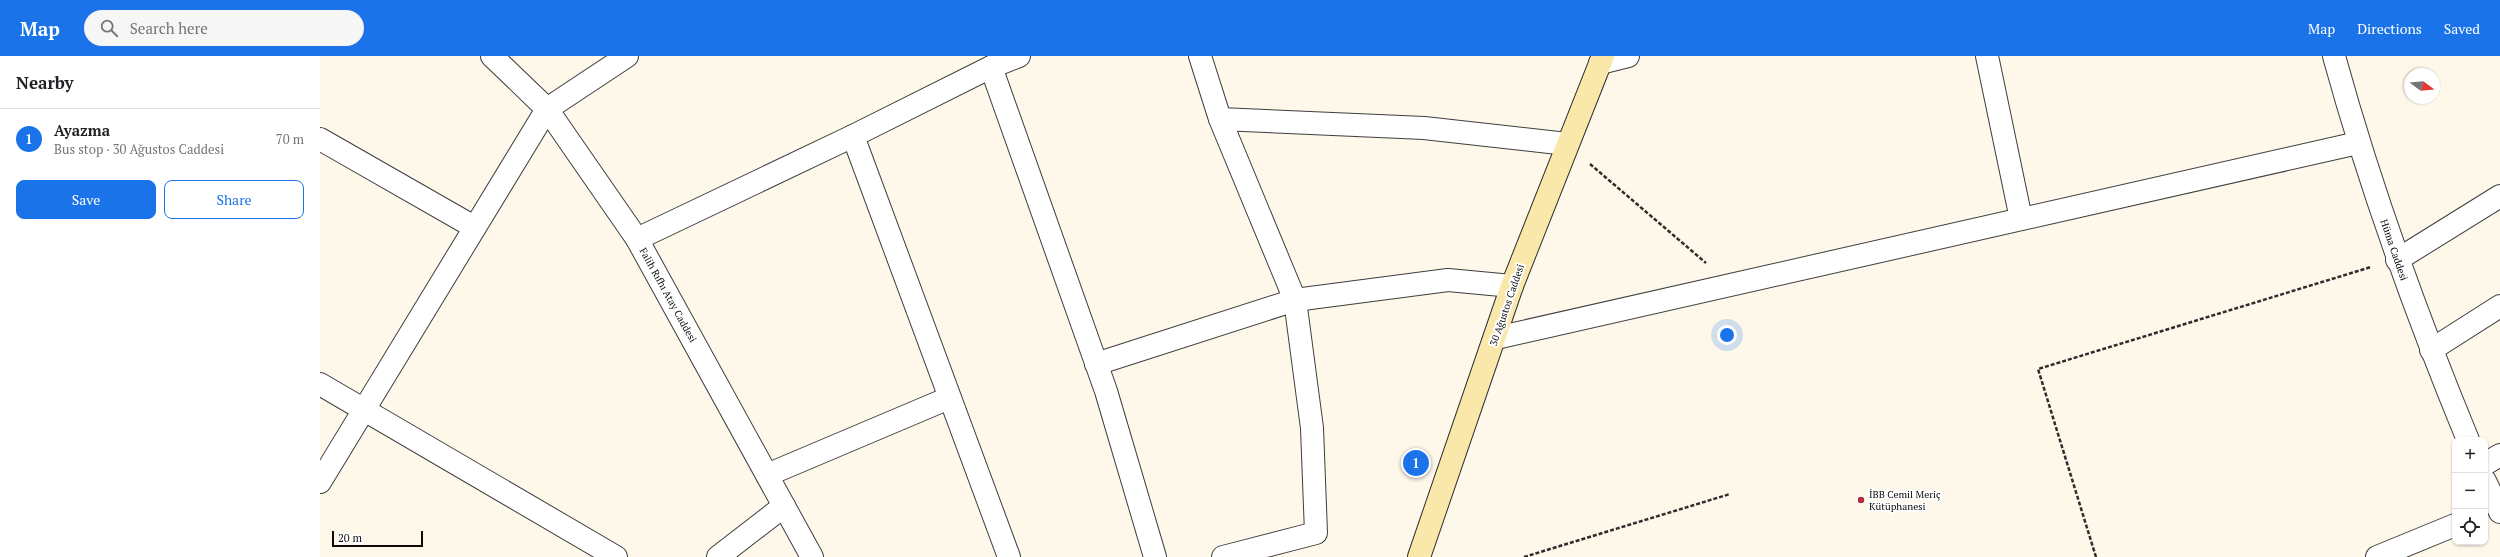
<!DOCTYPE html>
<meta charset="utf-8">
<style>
:root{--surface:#fff;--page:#f6f6f6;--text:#202124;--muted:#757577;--line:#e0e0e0;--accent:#1a73e8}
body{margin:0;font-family:"PT Serif",serif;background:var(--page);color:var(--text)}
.controls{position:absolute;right:12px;bottom:12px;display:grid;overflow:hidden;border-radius:8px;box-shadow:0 1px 3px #0004}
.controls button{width:36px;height:36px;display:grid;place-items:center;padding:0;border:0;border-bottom:1px solid var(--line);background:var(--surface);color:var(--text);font:20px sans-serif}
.compass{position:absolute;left:2084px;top:12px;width:36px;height:36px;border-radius:50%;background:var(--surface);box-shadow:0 1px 3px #0004;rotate:106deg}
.scale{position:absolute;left:12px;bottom:10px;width:91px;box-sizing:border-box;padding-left:4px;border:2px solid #0b0b0b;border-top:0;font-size:11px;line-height:14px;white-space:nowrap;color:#0b0b0b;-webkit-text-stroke:3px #fff;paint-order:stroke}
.you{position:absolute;left:1407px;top:279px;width:14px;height:14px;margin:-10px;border:3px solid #fff;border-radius:50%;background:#1a73e8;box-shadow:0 0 0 6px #1a73e833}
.badge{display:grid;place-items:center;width:26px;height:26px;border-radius:50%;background:var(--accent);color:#fff;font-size:13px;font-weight:700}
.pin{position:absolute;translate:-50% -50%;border:2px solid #fff;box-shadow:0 1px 4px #0006}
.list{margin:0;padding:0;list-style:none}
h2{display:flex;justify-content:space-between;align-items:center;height:52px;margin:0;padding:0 16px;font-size:17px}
h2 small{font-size:13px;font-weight:400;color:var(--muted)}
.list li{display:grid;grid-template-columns:26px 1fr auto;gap:12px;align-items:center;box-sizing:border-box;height:60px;padding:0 16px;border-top:1px solid var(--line)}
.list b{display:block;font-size:15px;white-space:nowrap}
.list p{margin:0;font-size:13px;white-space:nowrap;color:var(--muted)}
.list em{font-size:13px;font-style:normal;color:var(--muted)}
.actions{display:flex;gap:8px;padding:12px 16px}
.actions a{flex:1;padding:9px 0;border:1px solid var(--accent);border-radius:8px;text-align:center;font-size:14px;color:var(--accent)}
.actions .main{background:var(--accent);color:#fff}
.icon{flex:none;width:22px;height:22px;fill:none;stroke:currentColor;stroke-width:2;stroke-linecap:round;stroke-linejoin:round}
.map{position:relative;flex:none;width:2180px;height:501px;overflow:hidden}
header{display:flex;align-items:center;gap:24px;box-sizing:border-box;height:56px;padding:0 20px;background:var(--accent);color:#fff}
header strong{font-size:19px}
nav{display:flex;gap:22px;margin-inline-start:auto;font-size:14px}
.search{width:280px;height:36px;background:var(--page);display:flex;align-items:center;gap:10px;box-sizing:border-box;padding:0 14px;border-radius:22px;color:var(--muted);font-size:15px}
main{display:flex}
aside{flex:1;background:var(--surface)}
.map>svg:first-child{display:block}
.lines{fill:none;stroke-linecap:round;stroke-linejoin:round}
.minor-casing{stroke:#3e3e3e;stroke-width:24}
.tertiary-casing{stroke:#3e3e3e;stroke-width:24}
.secondary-casing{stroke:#2d2d2d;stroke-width:24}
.path{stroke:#2d2d2d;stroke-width:2.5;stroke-dasharray:4 2;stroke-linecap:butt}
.minor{stroke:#fff;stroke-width:22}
.tertiary{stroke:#fff;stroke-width:22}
.secondary{stroke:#fae8aa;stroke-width:22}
.poi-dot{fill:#b22d41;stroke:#fff;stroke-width:1.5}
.labels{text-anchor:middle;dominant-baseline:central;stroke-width:4;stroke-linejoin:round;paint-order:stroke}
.street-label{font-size:10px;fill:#0b0b0b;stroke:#fff}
.poi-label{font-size:10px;fill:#0b0b0b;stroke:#fff;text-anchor:start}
</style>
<header>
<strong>Map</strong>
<div class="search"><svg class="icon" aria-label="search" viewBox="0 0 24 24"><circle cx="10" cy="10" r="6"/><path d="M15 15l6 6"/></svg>Search here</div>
<nav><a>Map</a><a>Directions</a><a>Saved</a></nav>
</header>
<main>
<aside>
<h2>Nearby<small></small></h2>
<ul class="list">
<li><span class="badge">1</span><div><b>Ayazma</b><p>Bus stop · 30 Ağustos Caddesi</p></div><em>70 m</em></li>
</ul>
<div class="actions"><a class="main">Save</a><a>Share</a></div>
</aside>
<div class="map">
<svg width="2180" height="501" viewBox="0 0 2180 501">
<rect width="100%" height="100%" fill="#fef8eb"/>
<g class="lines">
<defs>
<g id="minor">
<path d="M880,0L900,63L975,244L992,372L996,477L903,501"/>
<path d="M1667,0L1701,163"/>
<path d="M1280,7L1308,0"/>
<path d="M671,11L786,335L835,501"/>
<path d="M900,63L1104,72L1247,88"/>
<path d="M533,80L689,501"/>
<path d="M0,83L154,171"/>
<path d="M317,183L533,80L671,11L699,0"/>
<path d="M2077,204L2180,140"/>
<path d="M1176,282L2038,87"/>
<path d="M2111,294L2180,250"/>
<path d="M776,308L975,244L1128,224L1192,230"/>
<path d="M0,328L296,501"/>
<path d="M2165,408L2180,399"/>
<path d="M447,419L629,342"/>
<path d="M0,426L227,53L307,0"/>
<path d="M398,501L464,450"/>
<path d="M2057,501L2135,469"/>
</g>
<g id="tertiary">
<path d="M172,0L227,53L317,183L492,501"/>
<path d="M2014,0C2050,131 2096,258 2148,384"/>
<path d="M2165,425L2180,456"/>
</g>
<path id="secondary" d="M1099,501L1192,230L1283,0"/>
</defs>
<!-- minor casing -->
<use href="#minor" class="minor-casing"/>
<!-- tertiary casing -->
<use href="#tertiary" class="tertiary-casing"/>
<!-- secondary casing -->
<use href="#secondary" class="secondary-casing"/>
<!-- path -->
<g class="path">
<path d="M1270,108L1386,207"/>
<path d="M1204,501L1410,438"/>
<path d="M1776,501L1718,313L2051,211"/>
</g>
<!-- minor -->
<use href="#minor" class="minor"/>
<!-- tertiary -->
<use href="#tertiary" class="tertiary"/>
<!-- secondary -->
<use href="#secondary" class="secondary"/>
</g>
<!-- markers -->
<circle class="poi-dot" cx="1541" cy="444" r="4"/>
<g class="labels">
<!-- street labels -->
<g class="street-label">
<text transform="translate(2074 194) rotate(71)">Hüma Caddesi</text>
<text transform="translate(348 239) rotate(61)">Falih Rıfhı Atay Caddesi</text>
<text transform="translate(1187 249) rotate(-71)">30 Ağustos Caddesi</text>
</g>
<!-- poi labels -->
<g class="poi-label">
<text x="1549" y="438">İBB Cemil Meriç<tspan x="1549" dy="12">Kütüphanesi</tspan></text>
</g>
</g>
</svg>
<div class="controls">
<button>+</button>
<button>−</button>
<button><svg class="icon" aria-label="locate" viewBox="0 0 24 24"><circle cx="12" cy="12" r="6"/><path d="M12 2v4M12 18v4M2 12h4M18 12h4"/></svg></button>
</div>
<svg class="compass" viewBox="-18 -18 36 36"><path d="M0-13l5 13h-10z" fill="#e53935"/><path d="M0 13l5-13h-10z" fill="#757577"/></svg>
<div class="scale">20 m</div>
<div class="you"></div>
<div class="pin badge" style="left:1096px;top:407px">1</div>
</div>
</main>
